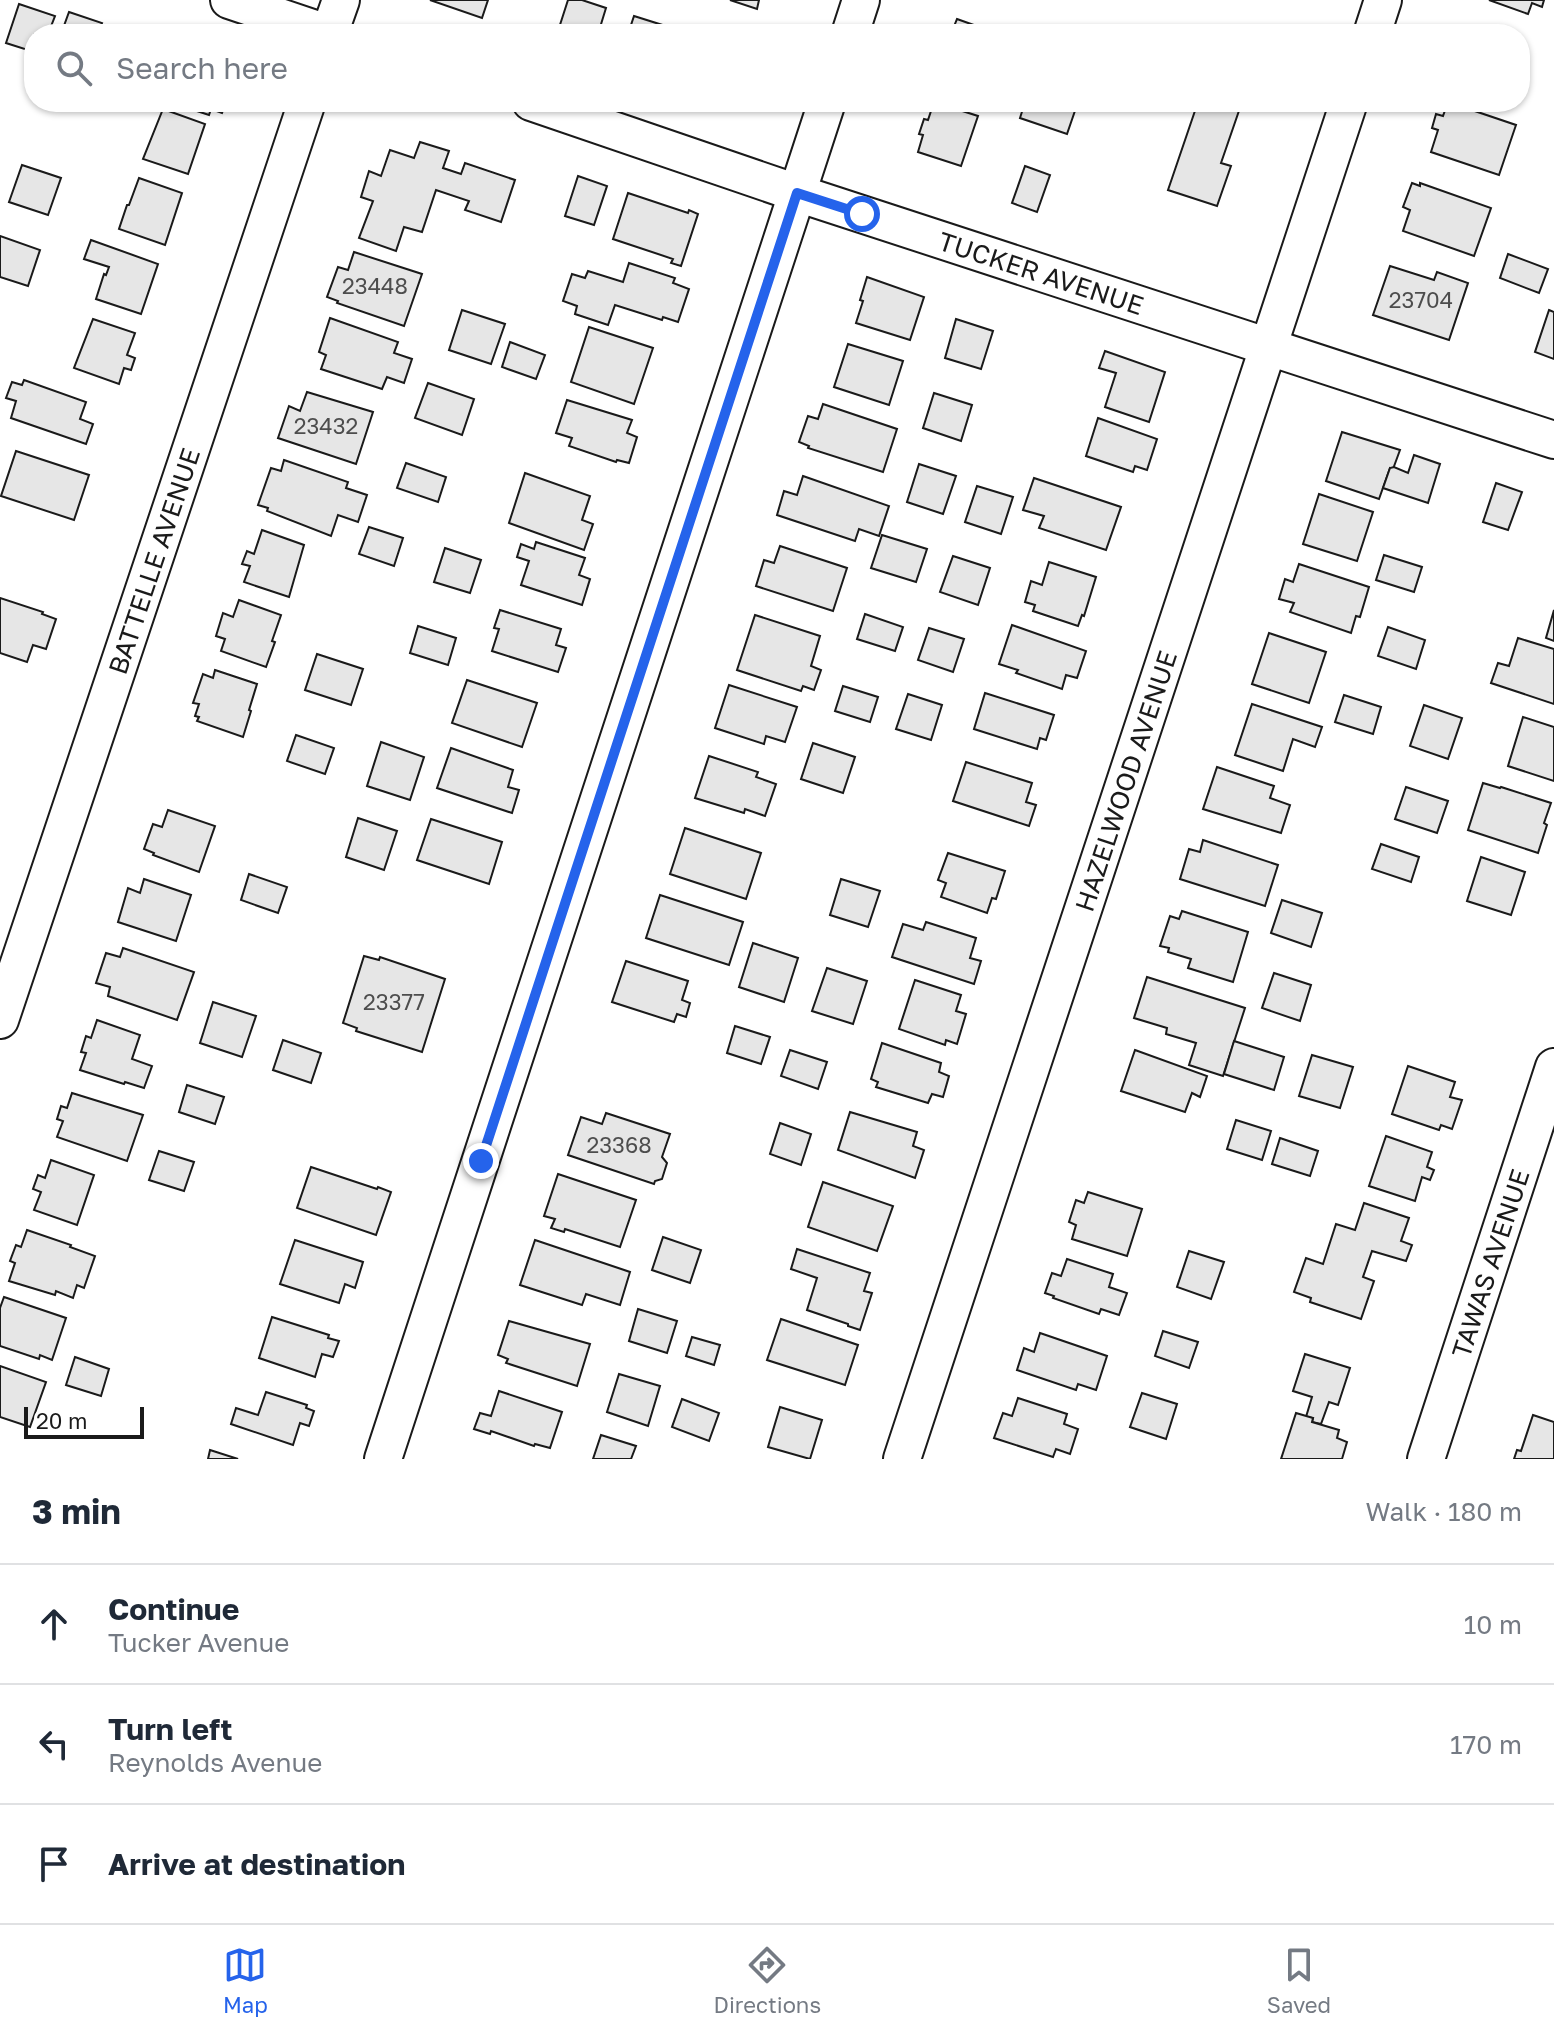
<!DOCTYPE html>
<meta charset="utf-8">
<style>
:root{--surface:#fff;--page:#f2f2f3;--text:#1f2937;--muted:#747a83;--line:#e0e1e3;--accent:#2563eb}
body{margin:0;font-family:"Golos Text",sans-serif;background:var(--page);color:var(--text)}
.scale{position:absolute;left:24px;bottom:20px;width:120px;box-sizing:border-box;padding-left:8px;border:4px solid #1a1a1a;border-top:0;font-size:22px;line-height:28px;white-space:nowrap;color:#1a1a1a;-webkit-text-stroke:6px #fff;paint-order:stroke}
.stop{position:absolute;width:24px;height:24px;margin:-18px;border:6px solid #2563eb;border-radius:50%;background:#fff}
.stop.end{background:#2563eb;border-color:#fff;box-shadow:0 2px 8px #0008}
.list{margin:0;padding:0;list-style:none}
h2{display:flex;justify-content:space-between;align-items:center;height:104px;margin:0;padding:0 32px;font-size:34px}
h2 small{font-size:26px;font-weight:400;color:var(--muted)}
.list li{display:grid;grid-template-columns:52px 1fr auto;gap:24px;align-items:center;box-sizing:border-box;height:120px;padding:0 32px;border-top:2px solid var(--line)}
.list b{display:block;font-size:30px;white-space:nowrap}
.list p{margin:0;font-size:26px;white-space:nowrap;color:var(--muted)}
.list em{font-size:26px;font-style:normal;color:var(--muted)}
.icon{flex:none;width:44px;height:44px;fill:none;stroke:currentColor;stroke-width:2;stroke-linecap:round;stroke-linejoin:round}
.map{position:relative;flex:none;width:1554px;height:1459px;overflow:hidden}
.search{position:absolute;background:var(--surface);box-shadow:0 2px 6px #0004;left:24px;right:24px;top:24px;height:88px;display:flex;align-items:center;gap:20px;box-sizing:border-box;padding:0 28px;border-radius:32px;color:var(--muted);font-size:30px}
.sheet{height:464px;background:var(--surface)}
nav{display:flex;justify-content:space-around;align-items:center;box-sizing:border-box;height:112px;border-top:2px solid var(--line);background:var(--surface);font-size:22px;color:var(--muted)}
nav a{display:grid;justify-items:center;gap:4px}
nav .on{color:var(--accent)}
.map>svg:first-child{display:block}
.building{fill:#e6e6e6;stroke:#1a1a1a;stroke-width:2}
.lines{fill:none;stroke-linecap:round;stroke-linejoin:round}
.minor-casing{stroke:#1a1a1a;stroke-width:40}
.minor{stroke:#fff;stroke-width:36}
.route{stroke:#2563eb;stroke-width:10}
.labels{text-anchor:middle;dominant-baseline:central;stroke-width:6;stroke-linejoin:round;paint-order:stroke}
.number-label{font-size:22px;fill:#4d4d4d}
.street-label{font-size:26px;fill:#1a1a1a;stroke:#fff}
</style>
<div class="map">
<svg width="1554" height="1459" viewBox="0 0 1554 1459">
<rect width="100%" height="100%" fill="#fff"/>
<!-- building -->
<g class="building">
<path d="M430,0H488L482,18Z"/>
<path d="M568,0H582L606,8L598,34H567L558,31Z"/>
<path d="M730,0H759L757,9Z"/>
<path d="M1489,0H1544L1542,7L1532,3L1528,14Z"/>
<path d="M19,4L55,16L48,34H34V52L6,43Z"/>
<path d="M69,12L102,23L98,34H61Z"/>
<path d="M634,16L672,28L670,34H628Z"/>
<path d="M957,19L999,34H951Z"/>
<path d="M690,26L712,33V34H688Z"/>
<path d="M169,102H226L222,113L211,109L209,115Z"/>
<path d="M934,102L978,116L961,166L918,152L923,135L919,134L924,119L928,120Z"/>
<path d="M1025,102H1078L1067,134L1020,118Z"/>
<path d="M1198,102H1242L1221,163L1231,166L1217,206L1168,190Z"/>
<path d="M1448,102L1516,125L1499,175L1431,152L1438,130L1432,128L1436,114L1443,116Z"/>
<path d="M163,109L205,124L188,174L143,159Z"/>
<path d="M420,142L449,151L443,168L461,174L465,163L515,180L501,222L465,210L469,201L436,190L422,232L404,227L396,251L359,238L373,201L361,197L369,171L381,176L390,150L414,158Z"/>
<path d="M22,165L61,178L48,215L9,202Z"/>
<path d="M1025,166L1050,175L1037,212L1012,203Z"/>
<path d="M578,176L607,186L594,225L565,216Z"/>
<path d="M139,178L182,193L165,245L119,229L127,205H129Z"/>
<path d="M1412,183L1420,186V183L1491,208L1474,256L1403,231L1410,210L1403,207Z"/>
<path d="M628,193L688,213L689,210L698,214L681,266L671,263L673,259L613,239Z"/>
<path d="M0,236L40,250L28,286L0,277Z"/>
<path d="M91,240L158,264L141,314L96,299L104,274L106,275L109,267L84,259Z"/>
<path d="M354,252L422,274L404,326L337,303L338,301L327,297L338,267L348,270Z"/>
<path d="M1508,254L1548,269L1539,293L1500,278Z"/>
<path d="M629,263L675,278L673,283L689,289L678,322L663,317L662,320L615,305L608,325L575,314L577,306L563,301L572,274L585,278L588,271L623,282Z"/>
<path d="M1390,266L1434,280L1437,272L1468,283L1449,340L1373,315Z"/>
<path d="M867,277L924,297L910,340L856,323L863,301L860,300Z"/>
<path d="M462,310L505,324L491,364L449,350Z"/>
<path d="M1549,310L1554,312V359L1535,352Z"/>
<path d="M330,318L398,342L394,353L412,359L404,383L387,377L382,389L321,369L326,355L319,352Z"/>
<path d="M93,319L135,333L127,355L135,358L131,370L124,368L119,384L74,368Z"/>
<path d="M956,319L993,331L981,369L945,358Z"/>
<path d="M589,327L653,348L634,404L571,382Z"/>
<path d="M510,342L545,355L536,379L502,367Z"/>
<path d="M848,344L903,361L889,405L834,387Z"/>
<path d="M1105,351L1165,372L1149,422L1105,407L1116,373L1099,368Z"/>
<path d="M24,380L86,402L80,419L93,424L86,444L11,418L16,401L6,398L12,382L22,385Z"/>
<path d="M428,383L474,399L462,435L415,418Z"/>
<path d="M307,392L373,412L356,464L278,438L289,406L300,411Z"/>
<path d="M934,393L972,405L961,441L923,428Z"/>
<path d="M567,400L632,420L627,433L637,437L629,463L617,460L616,462L569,446L572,438L556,433Z"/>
<path d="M823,404L897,429L883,472L808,448L809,446L799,442L808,416L818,419Z"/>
<path d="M1098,418L1157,439L1147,470L1135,466L1133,472L1086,456Z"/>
<path d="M1342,432L1400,450L1393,469L1390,468L1379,499L1326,481Z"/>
<path d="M16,451L89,475L74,520L1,496Z"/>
<path d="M1414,455L1440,464L1428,503L1383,488L1390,468L1394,467L1408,473Z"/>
<path d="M284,460L348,482L346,488L367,495L358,522L338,515L331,536L267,511L268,508L258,505L271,468L281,471Z"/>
<path d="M406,463L446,477L438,502L397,488Z"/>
<path d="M919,464L956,476L943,514L907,502Z"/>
<path d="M525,473L590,496L582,520L593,524L584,550L509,523Z"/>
<path d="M803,476L889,506L879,536L859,529L855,541L777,515L784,491L797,495Z"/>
<path d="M1034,478L1121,507L1106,550L1039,528L1044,516L1023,510Z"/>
<path d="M1496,483L1522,492L1508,530L1483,522Z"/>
<path d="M977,486L1013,497L1001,534L965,522Z"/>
<path d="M1319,494L1373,512L1357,561L1303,544Z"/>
<path d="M369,527L403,538L394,566L359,554Z"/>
<path d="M262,530L304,545L289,597L244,582L250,566L242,564L247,551L254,554Z"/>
<path d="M882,535L927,549L916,582L871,568Z"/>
<path d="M536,542L585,558L579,575L590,579L582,605L521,585L529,561L517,557L521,544L534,549Z"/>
<path d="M780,546L847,568L833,611L756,586L764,560L774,563Z"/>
<path d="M445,548L481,560L470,593L434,582Z"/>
<path d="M1384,555L1422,567L1414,592L1376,580Z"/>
<path d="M953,556L990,568L978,605L940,592Z"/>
<path d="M1049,562L1096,577L1084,616L1082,615L1078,626L1033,611L1035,605L1025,602L1031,581L1042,585Z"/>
<path d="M1299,564L1369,587L1360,617L1356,616L1351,633L1290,612L1294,603L1279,599L1285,579L1293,582Z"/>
<path d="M0,598L43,612L42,614L56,619L46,649L33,645L27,662L0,653Z"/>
<path d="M239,600L281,615L272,641L275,642L266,667L221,651L225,639L216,636L223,613L233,617Z"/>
<path d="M500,610L561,629L556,645L566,648L558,672L492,651L499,629L494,628Z"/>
<path d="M1554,610V641L1546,638Z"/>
<path d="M865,614L903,627L895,651L857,639Z"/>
<path d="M755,615L820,636L811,666L821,670L814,690L803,686L801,691L737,670Z"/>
<path d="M1012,625L1086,651L1077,678L1066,675L1062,689L1016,673L1018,670L999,664Z"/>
<path d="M418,626L456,638L448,665L410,653Z"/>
<path d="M1388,627L1425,640L1416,669L1378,656Z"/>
<path d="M929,628L964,639L953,672L918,660Z"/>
<path d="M1269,633L1326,652L1309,703L1252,684Z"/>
<path d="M1518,638L1554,649V704L1491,683L1498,663L1509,666Z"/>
<path d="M317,654L363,669L351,705L305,690Z"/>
<path d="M215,670L257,684L249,710L251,711L243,737L197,721L199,717L195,716L199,704L193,703L203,674L213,678Z"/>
<path d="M467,680L537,703L522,747L452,723Z"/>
<path d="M729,685L797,707L785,742L766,736L764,744L715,728Z"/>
<path d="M843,686L878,697L870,722L835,711Z"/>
<path d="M985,693L1054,715L1046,740L1040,738L1037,749L974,729Z"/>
<path d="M908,694L942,705L931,740L896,729Z"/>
<path d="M1344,695L1381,707L1373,734L1335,722Z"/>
<path d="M1252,704L1322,727L1315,747L1293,739L1283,771L1235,755Z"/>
<path d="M1424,705L1462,718L1448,759L1410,746Z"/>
<path d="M1523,717L1554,727V781L1508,766Z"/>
<path d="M296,735L334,748L325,774L287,761Z"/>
<path d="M381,742L424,757L410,800L367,786Z"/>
<path d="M813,743L855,757L843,793L801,779Z"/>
<path d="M451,748L513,770L508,787L519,790L512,813L437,788Z"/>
<path d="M709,756L758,772L756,777L776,784L765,816L745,809L744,813L695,798Z"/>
<path d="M966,762L1032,783L1026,802L1036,805L1029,826L953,801Z"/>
<path d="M1217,767L1274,786L1270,798L1290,805L1281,833L1203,809Z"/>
<path d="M1483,783L1500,788L1501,787L1551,803L1544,823L1547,825L1538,853L1468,830Z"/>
<path d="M1406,787L1448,801L1437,833L1395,819Z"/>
<path d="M168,810L215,826L199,872L153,855L154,853L144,849L153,824L162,827Z"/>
<path d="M358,818L397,831L384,870L346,857Z"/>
<path d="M431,819L502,842L489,884L417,860Z"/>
<path d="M685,828L761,853L746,899L670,874Z"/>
<path d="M1203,840L1278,865L1265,906L1180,879L1189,849L1200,852Z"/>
<path d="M1381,844L1419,857L1411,882L1372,869Z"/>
<path d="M948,853L1005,871L996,899L992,898L987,913L941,897L946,883L938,880Z"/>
<path d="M1481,857L1525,872L1511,915L1467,901Z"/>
<path d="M249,874L287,887L278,913L241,900Z"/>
<path d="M144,879L191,895L176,941L118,922L128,888L140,893Z"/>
<path d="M841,879L880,891L868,927L830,915Z"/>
<path d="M660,895L743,922L729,965L646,938Z"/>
<path d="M1282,900L1322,913L1311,947L1271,933Z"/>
<path d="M1182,911L1248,932L1233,982L1188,968L1191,959L1168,952L1169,948L1160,946L1170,916L1179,919Z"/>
<path d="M926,922L976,938L970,958L981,961L974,984L892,957L903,924L923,930Z"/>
<path d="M753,943L798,958L784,1002L739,987Z"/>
<path d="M123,948L194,972L177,1020L108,996L110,987L96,983L106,953L120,957Z"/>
<path d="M364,956L379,960L380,957L445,979L422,1052L356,1031L357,1028L343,1023Z"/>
<path d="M626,961L688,981L682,1000L690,1003L686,1017L677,1014L674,1022L612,1002Z"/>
<path d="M827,968L867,981L853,1024L812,1011Z"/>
<path d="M1274,973L1311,985L1300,1021L1262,1008Z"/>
<path d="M1147,977L1245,1008L1223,1076L1189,1065L1196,1043L1166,1034L1167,1028L1134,1018Z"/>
<path d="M915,980L961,995L956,1011L966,1014L957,1044L946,1040L945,1045L899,1029Z"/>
<path d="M213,1002L256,1016L242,1057L200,1043Z"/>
<path d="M97,1020L140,1035L132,1059L152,1066L144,1088L125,1082L124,1084L80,1070L86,1053L81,1052L86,1036L91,1038Z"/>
<path d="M735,1026L770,1037L761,1064L727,1053Z"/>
<path d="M283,1040L321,1053L311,1083L273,1070Z"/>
<path d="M1234,1041L1284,1057L1274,1090L1224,1074Z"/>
<path d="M882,1043L941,1063L939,1072L949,1076L943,1097L932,1094L928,1103L876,1087L878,1082L871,1079Z"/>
<path d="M790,1050L827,1062L818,1089L781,1076Z"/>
<path d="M1135,1050L1207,1076L1200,1097L1192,1093L1185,1112L1121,1091Z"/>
<path d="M1312,1055L1353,1067L1340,1108L1299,1096Z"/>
<path d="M1408,1066L1455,1082L1450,1097L1462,1100L1452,1129L1441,1125L1439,1130L1392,1114Z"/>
<path d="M187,1085L224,1097L215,1124L179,1112Z"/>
<path d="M72,1093L143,1115L127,1161L57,1137L63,1121L57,1119L61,1106L67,1108Z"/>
<path d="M850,1112L917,1132L913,1146L924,1150L915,1178L838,1150Z"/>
<path d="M606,1113L670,1134L662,1157L667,1163L662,1179L655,1181L654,1184L568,1155L581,1117L602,1124Z"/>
<path d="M1236,1120L1271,1131L1262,1160L1227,1149Z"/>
<path d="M780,1123L811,1134L801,1165L770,1154Z"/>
<path d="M1386,1136L1432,1152L1427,1167L1434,1170L1430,1180L1422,1177L1415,1201L1369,1186Z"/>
<path d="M1280,1138L1318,1151L1310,1176L1272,1164Z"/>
<path d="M159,1151L194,1162L184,1191L149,1180Z"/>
<path d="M51,1160L94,1175L77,1225L34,1210L41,1192L33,1189L38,1175L45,1178Z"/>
<path d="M311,1167L377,1189L378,1187L391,1192L376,1235L297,1208Z"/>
<path d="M558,1174L636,1200L620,1247L565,1229L564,1232L551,1228L555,1219L544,1216Z"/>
<path d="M823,1182L893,1206L877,1251L808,1227Z"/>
<path d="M1088,1192L1142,1209L1127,1256L1072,1239L1076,1225L1069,1222L1076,1200L1084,1203Z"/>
<path d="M1364,1203L1409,1218L1401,1241L1412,1245L1406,1261L1372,1251L1363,1277L1374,1281L1361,1319L1310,1302L1311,1298L1294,1292L1306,1258L1323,1264L1336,1224L1355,1230Z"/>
<path d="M27,1230L71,1245L70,1247L95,1256L84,1288L77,1285L73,1298L56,1291L55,1295L9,1281L15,1263L10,1261L16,1245L21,1247Z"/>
<path d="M663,1237L701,1250L690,1283L652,1270Z"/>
<path d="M295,1240L363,1262L355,1288L345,1284L339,1303L280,1284Z"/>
<path d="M535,1240L630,1272L620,1305L586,1294L582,1305L520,1285Z"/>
<path d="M797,1249L870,1273L864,1291L872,1293L860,1330L848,1326V1324L807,1310L817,1278L791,1269Z"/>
<path d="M1189,1251L1224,1262L1211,1299L1177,1287Z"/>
<path d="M1067,1259L1113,1274L1109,1287L1127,1293L1119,1315L1101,1309L1099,1314L1053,1298L1054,1296L1045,1293L1052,1273L1061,1276Z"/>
<path d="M4,1297L66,1318L52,1360L40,1355L39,1359L0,1346V1308Z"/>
<path d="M638,1309L677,1321L667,1353L629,1341Z"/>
<path d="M272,1317L329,1335L328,1338L339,1341L333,1357L322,1354L315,1377L259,1358Z"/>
<path d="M781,1319L858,1345L845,1385L767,1360Z"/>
<path d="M509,1321L590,1344L577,1386L506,1363L508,1359L498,1355Z"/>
<path d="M1163,1331L1198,1342L1189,1368L1155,1356Z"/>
<path d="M1040,1333L1107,1356L1096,1390L1078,1384L1076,1390L1017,1370L1024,1348L1034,1352Z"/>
<path d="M692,1337L720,1345L714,1365L686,1356Z"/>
<path d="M1305,1354L1350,1368L1338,1405L1329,1402L1321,1424L1312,1422L1313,1418L1306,1417L1312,1397L1293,1391Z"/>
<path d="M75,1357L109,1369L101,1396L66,1385Z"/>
<path d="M0,1366L46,1382L30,1427L0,1417Z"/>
<path d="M619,1374L660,1386L648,1426L607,1412Z"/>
<path d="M499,1391L562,1412L550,1448L535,1444L534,1446L491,1431L490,1434L474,1429L480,1413L491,1416Z"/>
<path d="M266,1392L307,1405L306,1408L314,1411L309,1426L300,1423L293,1445L231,1424L236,1408L258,1415Z"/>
<path d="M1142,1393L1177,1404L1166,1439L1130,1427Z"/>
<path d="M1018,1398L1067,1414L1064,1424L1078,1429L1070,1454L1056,1449L1053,1457L994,1438L1003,1413L1012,1416Z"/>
<path d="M682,1399L719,1413L709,1441L672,1427Z"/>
<path d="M780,1407L822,1420L810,1459L768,1447Z"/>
<path d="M1296,1413L1313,1418L1312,1422L1339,1430L1337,1438L1347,1442L1342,1459H1281Z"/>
<path d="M1533,1415L1554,1422V1459H1514L1517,1450L1521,1451Z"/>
<path d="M601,1435L636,1446L631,1459H593Z"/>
<path d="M210,1450L238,1459H208Z"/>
</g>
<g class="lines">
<defs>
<g id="minor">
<path d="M229,0L330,34"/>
<path d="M329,34L341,0"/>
<path d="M850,34L861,0"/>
<path d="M1372,34L1383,0"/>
<path id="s1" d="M531,102L797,193L1554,440"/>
<path id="s2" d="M0,1020L307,102"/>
<path d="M383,1459L827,102"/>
<path id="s3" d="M902,1459L1349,102"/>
<path id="s4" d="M1426,1459L1554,1067"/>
</g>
</defs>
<!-- minor casing -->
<use href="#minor" class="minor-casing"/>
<!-- minor -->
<use href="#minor" class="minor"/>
</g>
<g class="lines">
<!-- route -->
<path class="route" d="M481,1161L797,193L862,214"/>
</g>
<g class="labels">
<!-- number labels -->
<g class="number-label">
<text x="375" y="285">23448</text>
<text x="1421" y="299">23704</text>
<text x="326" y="425">23432</text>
<text x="394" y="1001">23377</text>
<text x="619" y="1144">23368</text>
</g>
<!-- street labels -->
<g class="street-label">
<text stroke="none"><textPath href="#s1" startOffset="538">TUCKER AVENUE</textPath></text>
<text stroke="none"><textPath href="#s2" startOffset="484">BATTELLE AVENUE</textPath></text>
<text stroke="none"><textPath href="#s3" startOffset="714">HAZELWOOD AVENUE</textPath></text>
<text stroke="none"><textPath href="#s4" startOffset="206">TAWAS AVENUE</textPath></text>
</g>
</g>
</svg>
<div class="scale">20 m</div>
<div class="stop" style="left:862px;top:214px"></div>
<div class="stop end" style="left:481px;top:1161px"></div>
<div class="search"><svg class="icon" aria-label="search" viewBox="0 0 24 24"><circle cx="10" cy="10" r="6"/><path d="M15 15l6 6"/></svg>Search here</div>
</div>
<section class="sheet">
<h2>3 min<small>Walk · 180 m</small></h2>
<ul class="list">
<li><svg class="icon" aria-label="ahead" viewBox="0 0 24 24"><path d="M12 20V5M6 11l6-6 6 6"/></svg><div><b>Continue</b><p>Tucker Avenue</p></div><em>10 m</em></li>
<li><svg class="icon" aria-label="left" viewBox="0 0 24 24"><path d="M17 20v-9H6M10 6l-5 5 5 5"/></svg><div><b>Turn left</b><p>Reynolds Avenue</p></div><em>170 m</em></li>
<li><svg class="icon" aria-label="arrive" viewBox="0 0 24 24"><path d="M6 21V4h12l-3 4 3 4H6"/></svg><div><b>Arrive at destination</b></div></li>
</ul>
</section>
<nav>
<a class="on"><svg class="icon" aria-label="map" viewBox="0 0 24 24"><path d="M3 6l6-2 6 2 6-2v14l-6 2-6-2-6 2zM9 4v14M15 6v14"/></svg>Map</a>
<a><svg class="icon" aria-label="directions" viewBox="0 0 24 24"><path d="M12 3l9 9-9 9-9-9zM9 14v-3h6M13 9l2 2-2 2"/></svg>Directions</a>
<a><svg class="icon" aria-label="saved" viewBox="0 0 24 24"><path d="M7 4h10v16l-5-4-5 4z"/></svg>Saved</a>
</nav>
